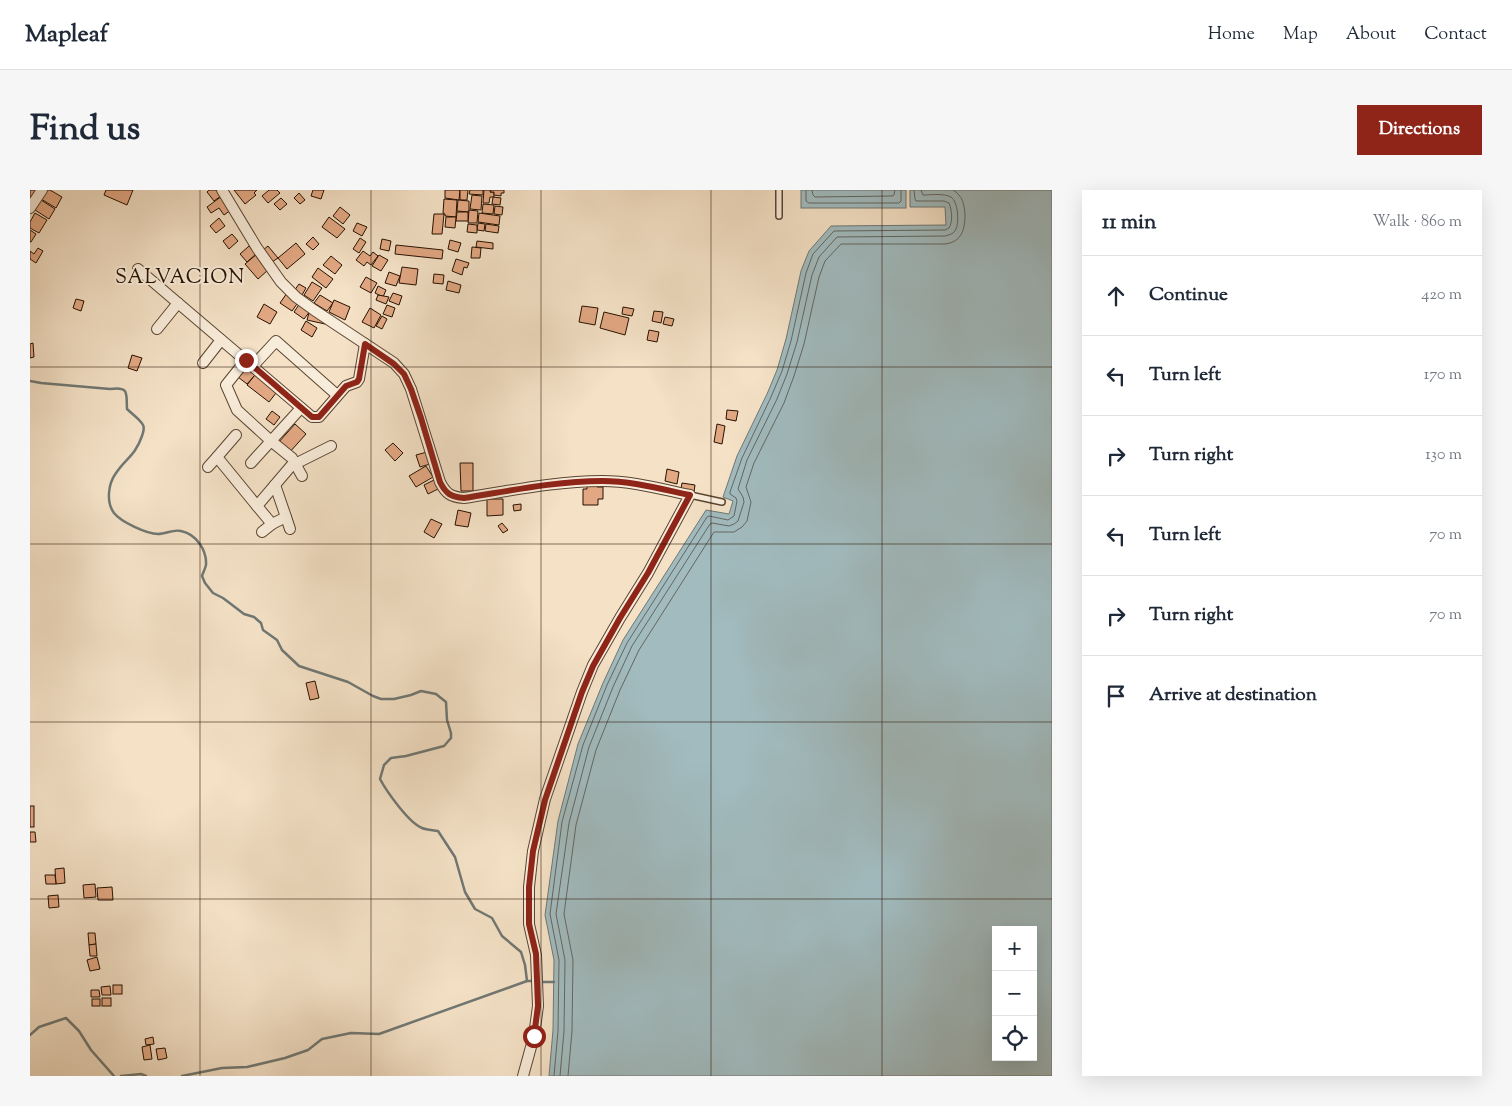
<!DOCTYPE html>
<meta charset="utf-8">
<style>
:root{--surface:#fff;--page:#f6f6f7;--text:#1f2937;--muted:#747a83;--line:#e0e1e3;--accent:#8f2418}
body{margin:0;font-family:"Sorts Mill Goudy",serif;background:var(--page);color:var(--text)}
.controls{position:absolute;right:15px;bottom:15px;display:grid;overflow:hidden;border-radius:0px;box-shadow:0 5px 20px #0002}
.controls button{width:45px;height:45px;display:grid;place-items:center;padding:0;border:0;border-bottom:1px solid var(--line);background:var(--surface);color:var(--text);font:25px sans-serif}
.stop{position:absolute;width:15px;height:15px;margin:-11px;border:4px solid #8f2418;border-radius:50%;background:#fff}
.stop.end{background:#8f2418;border-color:#fff;box-shadow:0 1px 5px #0008}
.list{margin:0;padding:0;list-style:none}
h2{display:flex;justify-content:space-between;align-items:center;height:65px;margin:0;padding:0 20px;font-size:21px}
h2 small{font-size:16px;font-weight:400;color:var(--muted)}
.list li{display:grid;grid-template-columns:32px 1fr auto;gap:15px;align-items:center;box-sizing:border-box;height:80px;padding:0 20px;border-top:1px solid var(--line)}
.list b{display:block;font-size:19px;white-space:nowrap}
.list em{font-size:16px;font-style:normal;color:var(--muted)}
.icon{flex:none;width:28px;height:28px;fill:none;stroke:currentColor;stroke-width:2;stroke-linecap:round;stroke-linejoin:round}
.map{position:relative;flex:none;width:1022px;height:886px;overflow:hidden;border-radius:0px}
header{display:flex;align-items:center;gap:30px;box-sizing:border-box;height:70px;padding:0 25px;background:var(--surface);border-bottom:1px solid var(--line)}
header strong{font-size:24px}
nav{display:flex;gap:28px;margin-inline-start:auto;font-size:18px}
.intro{display:flex;align-items:center;justify-content:space-between;box-sizing:border-box;height:120px;padding:0 30px}
h1{margin:0;font-size:35px}
.button{padding:12px 22px;border-radius:0px;background:var(--accent);color:#fff;font-size:18px;font-weight:700}
main{display:flex;gap:30px;padding:0 30px}
aside{flex:1;background:var(--surface);border-radius:0px;box-shadow:0 5px 20px #0002}
.map>svg:first-child{display:block}
.water{fill:#a1bbbf;stroke:#707773;fill-rule:evenodd}
.lines{fill:none;stroke-linecap:round;stroke-linejoin:round}
.shore{stroke:#646660;stroke-width:1}
.stream{stroke:#707773;stroke-width:2.5}
.building{fill:#e2a883;stroke:#261100}
.service-casing{stroke:#5a4532;stroke-width:8}
.minor-casing{stroke:#5a4532;stroke-width:12}
.service{stroke:#f8ecda;stroke-width:5}
.minor{stroke:#f8ecda;stroke-width:10}
.route{stroke:#8f2418;stroke-width:6}
.grid{fill:none;stroke:#261100;stroke-width:1;stroke-opacity:0.55}
.labels{text-anchor:middle;dominant-baseline:central;stroke-width:4;stroke-linejoin:round;paint-order:stroke}
.quarter-label{font-size:20px;letter-spacing:1px;fill:#261100;stroke:#f8ecda}
</style>
<header>
<strong>Mapleaf</strong>
<nav><a>Home</a><a>Map</a><a>About</a><a>Contact</a></nav>
</header>
<div class="intro"><h1>Find us</h1><a class="button">Directions</a></div>
<main>
<div class="map">
<svg width="1022" height="886" viewBox="0 0 1022 886">
<rect width="100%" height="100%" fill="#f4e1c6"/>
<filter id="stains"><feTurbulence type="fractalNoise" baseFrequency=".004" numOctaves="4"/><feColorMatrix values="0 0 0 0 .2 0 0 0 0 .09 0 0 0 0 .02 0 0 0 .5 -.17"/></filter>
<radialGradient id="worn" r=".72"><stop offset=".6" stop-color="#630" stop-opacity="0"/><stop offset="1" stop-color="#630" stop-opacity=".3"/></radialGradient>
<!-- water -->
<g class="water">
<rect x="771" y="0" width="105" height="18"/>
<path d="M880,0H1022V886H519L523,840L524,770L515,725L528,631L548,554L573,493L593,450L676,320L699,324L703,311L693,307L707,266L737,204L747,180L756,149L771,81L779,61L801,36L916,35L915,17H880ZM966,740H1003V867H966Z"/>
</g>
<g class="lines">
<!-- shore -->
<g class="shore">
<path d="M776,0V11L779,13H869L871,11V0"/>
<path d="M782,0L783,5L785,7L862,6L864,5L865,0"/>
<path d="M524,886L528,841L529,770L520,724L532,632L553,555L577,495L597,453L677,327L679,326L698,330L704,326L707,311L706,308L700,304V302L712,268L741,207L752,181L761,151L776,83L783,64L804,41L915,40L919,38C923,32 922,20 919,13L914,11H886L885,9L884,0"/>
<path d="M530,886L534,841L535,770L526,724L539,633L559,557L583,497L602,456L680,334L682,333L699,336L704,334L708,331L714,312L713,307L708,299L717,270L747,209L757,184L767,152L782,85L789,67L807,47L915,46C919,45 923,44 925,41C930,34 928,11 921,7C913,3 901,5 893,5L891,0"/>
<path d="M538,886L542,841L543,770L534,724L546,635L566,560L590,500L609,460L684,342H704L712,337L717,331L721,312L716,297L724,273L754,213L764,186L774,154L789,87L795,71L811,54H915C932,52 935,39 935,24C934,14 933,6 923,0"/>
</g>
<!-- stream -->
<g class="stream">
<path d="M0,191L11,193L80,199C100,196 96,204 97,219C102,224 110,229 113,235C115,239 113,242 112,246C105,266 96,268 86,283C78,294 76,312 84,323C91,332 117,344 128,344C136,344 143,339 151,341C166,344 177,360 176,375C175,379 173,383 172,386L175,393L183,403L193,408L214,424L224,427L231,433L233,440L247,450L252,460L269,476L318,492L343,506L351,509H364L381,505L391,501L406,504L416,512L417,530L421,543V548L414,556L376,566L361,568L354,575L350,589C357,602 379,633 392,638C397,640 403,640 408,641L425,667L435,702L445,719L462,728L472,746L491,762L495,775L497,791"/>
<path d="M509,792H524"/>
<path d="M0,845L9,837L36,828L49,841L61,860L84,886"/>
<path d="M91,886L111,884L116,886"/>
<path d="M152,886L192,878L217,877L255,868L278,860L292,849L321,843L349,844L497,791H504"/>
</g>
</g>
<!-- building -->
<g class="building">
<path d="M0,0H6L0,8Z"/>
<path d="M16,0H20L32,7L26,18L11,9Z"/>
<path d="M76,0H103L97,15L74,5Z"/>
<path d="M179,0H186L191,6L184,11L177,2Z"/>
<path d="M204,0H227L224,3L226,5L215,14Z"/>
<path d="M239,0H247L250,3L238,13L232,6Z"/>
<path d="M283,0H294L291,9L281,6Z"/>
<path d="M415,0H430L429,10L415,8Z"/>
<path d="M430,0H438L437,10H430Z"/>
<path d="M440,0H453V5L439,4Z"/>
<path d="M454,0H461L460,2H464V7H460L459,13H453Z"/>
<path d="M461,0H474V3H471V6L464,5V2H460Z"/>
<path d="M269,3L275,10L270,14L264,8Z"/>
<path d="M442,5L452,6L451,20L440,19Z"/>
<path d="M192,6L201,20L194,25L189,18L181,23L177,17Z"/>
<path d="M463,7L471,8L470,15L462,14Z"/>
<path d="M251,8L257,14L250,20L244,14Z"/>
<path d="M414,9L427,10L426,27L415,26V24L413,23Z"/>
<path d="M11,10L25,19L19,29L5,20Z"/>
<path d="M428,10L439,11V22L427,21Z"/>
<path d="M453,14L464,15L463,24L452,23Z"/>
<path d="M465,16L473,17L472,25L464,24Z"/>
<path d="M310,17L320,25L313,34L303,26Z"/>
<path d="M439,20L448,21L447,33H438Z"/>
<path d="M427,22H438V31H426Z"/>
<path d="M5,23L17,30L9,43L0,38V32Z"/>
<path d="M449,23L470,26L469,35L448,32Z"/>
<path d="M404,24H414L412,44H402Z"/>
<path d="M299,27L315,39L307,48L292,37Z"/>
<path d="M416,27H426L425,38L415,37Z"/>
<path d="M189,28L195,36L186,43L180,36Z"/>
<path d="M327,33L337,37L332,46L323,41Z"/>
<path d="M448,33L455,34L454,41L447,40Z"/>
<path d="M438,34L447,35V43L437,42Z"/>
<path d="M456,34L469,36L468,43L455,41Z"/>
<path d="M0,40L6,44L1,52H0Z"/>
<path d="M202,44L208,51L199,59L193,51Z"/>
<path d="M283,47L289,54L283,60L276,54Z"/>
<path d="M330,48L336,52L329,63L323,59Z"/>
<path d="M352,49L361,51L359,61L350,59Z"/>
<path d="M420,50L431,53L428,62L418,59Z"/>
<path d="M447,51L463,53V59L446,57Z"/>
<path d="M266,53L275,64L257,79L248,68Z"/>
<path d="M366,55L413,60L412,69L365,64Z"/>
<path d="M219,56L226,64L217,72L210,64Z"/>
<path d="M238,56L248,68L242,72L233,60Z"/>
<path d="M442,57L451,58L450,68H441Z"/>
<path d="M8,58L13,61L6,73L0,69V61L4,64Z"/>
<path d="M333,61L340,66L343,62L348,66L341,75L337,72L334,76L326,70Z"/>
<path d="M227,64L238,80L228,89L215,74Z"/>
<path d="M349,65L358,70L351,81L342,76Z"/>
<path d="M301,66L312,75L305,84L293,75Z"/>
<path d="M426,69L439,73L437,78L434,77L432,85L422,81Z"/>
<path d="M372,77L388,79L386,95L369,93Z"/>
<path d="M288,78L303,89L296,98L282,87Z"/>
<path d="M359,82L370,86L366,96L355,93Z"/>
<path d="M404,84L414,85L413,94L403,93Z"/>
<path d="M336,87L347,93L341,103L330,97Z"/>
<path d="M418,91L431,95L429,103L416,100Z"/>
<path d="M282,92L292,98L283,111L274,105Z"/>
<path d="M269,94L276,98L272,105L264,101Z"/>
<path d="M348,96L356,100L353,107L345,103Z"/>
<path d="M257,103L269,111L262,121L250,113Z"/>
<path d="M363,103L372,106L369,115L359,111Z"/>
<path d="M290,105L303,113L297,121L284,113Z"/>
<path d="M348,105L359,107L356,114L346,110Z"/>
<path d="M46,109L54,111L51,121L43,118Z"/>
<path d="M304,110L320,117L315,130L299,122Z"/>
<path d="M270,113L281,120L274,129L264,122Z"/>
<path d="M234,114L247,122L240,134L227,127Z"/>
<path d="M357,115L365,118L362,127L353,124Z"/>
<path d="M552,116L568,118L565,135L549,132Z"/>
<path d="M593,117L604,119L602,126L592,124Z"/>
<path d="M340,118L351,125L344,138L332,132Z"/>
<path d="M624,121L633,122L631,133L622,131Z"/>
<path d="M574,122L599,128L595,145L570,138Z"/>
<path d="M279,123L289,125L296,129L295,134L277,130Z"/>
<path d="M352,126L357,129L352,139L346,136Z"/>
<path d="M635,127L644,129L642,136L633,134Z"/>
<path d="M276,131L287,138L282,147L271,140Z"/>
<path d="M619,140L629,142L627,152L617,150Z"/>
<path d="M3,153L4,167L0,168V154Z"/>
<path d="M102,165L112,168L107,181L98,178Z"/>
<path d="M216,178L225,185L217,194L208,187Z"/>
<path d="M225,185L246,203L239,212L217,195Z"/>
<path d="M697,220L708,221L706,231L696,229Z"/>
<path d="M242,221L250,227L244,235L236,229Z"/>
<path d="M265,234L276,244L259,263L248,253Z"/>
<path d="M687,234L695,236L692,254L684,252Z"/>
<path d="M363,253L373,263L365,271L355,260Z"/>
<path d="M397,262L400,274L390,277L386,265Z"/>
<path d="M430,273H443V301H431Z"/>
<path d="M396,276L403,287L386,297L379,286Z"/>
<path d="M637,279L649,282L647,294L635,291Z"/>
<path d="M404,290L408,299L398,304L394,295Z"/>
<path d="M652,293L665,295L664,302L651,299Z"/>
<path d="M557,294H567V297H573V309H568V315H553V299H557Z"/>
<path d="M457,309H473V325L457,326Z"/>
<path d="M491,314V320L484,321L483,315Z"/>
<path d="M428,320L441,323L438,337L425,335Z"/>
<path d="M401,329L412,334L404,348L394,342Z"/>
<path d="M472,333L478,340L473,343L468,336Z"/>
<path d="M285,491L289,508L280,510L276,493Z"/>
<rect x="0" y="616" width="4" height="21"/>
<path d="M0,642H5L6,652H0Z"/>
<path d="M34,678L35,693L26,694L25,679Z"/>
<path d="M15,685H25L26,694H16Z"/>
<path d="M65,694L66,707L54,708L53,695Z"/>
<path d="M82,697L83,710H68L67,698Z"/>
<path d="M28,705L29,717L19,718L18,706Z"/>
<path d="M58,743H65L66,754L59,755Z"/>
<path d="M66,754L67,766H60L59,755Z"/>
<path d="M67,767L70,779L60,781L57,770Z"/>
<rect x="83" y="795" width="9" height="9"/>
<path d="M80,796L81,805H72L71,797Z"/>
<path d="M61,800H69L70,807H61Z"/>
<rect x="72" y="808" width="9" height="8"/>
<rect x="62" y="809" width="8" height="7"/>
<path d="M123,847L124,854L116,855L115,849Z"/>
<path d="M120,855L122,869L114,870L112,857Z"/>
<path d="M135,858L137,868L128,870L126,859Z"/>
</g>
<g class="lines">
<defs>
<g id="service">
<path d="M749,0V26"/>
<path d="M660,305L692,312"/>
</g>
<g id="minor">
<path d="M192,0L227,58L251,92L266,107L284,120L364,173L374,184L381,199L410,292C416,304 421,307 434,308C479,301 526,291 572,291C602,291 631,299 660,305L618,383L590,428L563,475L552,502L515,609L503,661L499,697V734L506,765L508,816L504,846L493,886"/>
<path d="M0,18L12,0"/>
<path d="M108,79L282,227H289L316,196L327,192L329,189L335,154"/>
<path d="M127,139L148,113"/>
<path d="M216,170L196,195L207,220L241,251L221,273"/>
<path d="M173,173L191,150"/>
<path d="M223,176L246,151L307,205"/>
<path d="M271,218L241,251L262,268L272,286"/>
<path d="M206,245L187,267L227,316L261,276L301,256"/>
<path d="M178,277L187,267"/>
<path d="M227,316L242,334L256,327L245,295"/>
<path d="M256,327L260,339"/>
<path d="M232,342L242,334"/>
</g>
</defs>
<!-- service casing -->
<use href="#service" class="service-casing"/>
<!-- minor casing -->
<use href="#minor" class="minor-casing"/>
<!-- service -->
<use href="#service" class="service"/>
<!-- minor -->
<use href="#minor" class="minor"/>
</g>
<g class="lines">
<!-- route -->
<path class="route" d="M216,170L282,227H289L316,196L327,192L329,189L335,154L364,174L374,184L381,199L391,228L410,292C416,304 421,307 434,308C479,301 526,291 572,291C602,291 631,299 660,305L618,383L590,428L563,476L552,502L515,610L503,661L499,697V734L506,764L508,816L504,846"/>
</g>
<!-- grid -->
<path class="grid" d="M170,0V886M341,0V886M511,0V886M681,0V886M852,0V886M0,177H1022M0,354H1022M0,532H1022M0,709H1022"/>
<g class="labels">
<!-- quarter labels -->
<g class="quarter-label">
<text x="150" y="88">SALVACION</text>
</g>
</g>
<rect width="100%" height="100%" filter="url(#stains)"/>
<rect width="100%" height="100%" fill="url(#worn)"/>
</svg>
<div class="controls">
<button>+</button>
<button>−</button>
<button><svg class="icon" aria-label="locate" viewBox="0 0 24 24"><circle cx="12" cy="12" r="6"/><path d="M12 2v4M12 18v4M2 12h4M18 12h4"/></svg></button>
</div>
<div class="stop" style="left:504px;top:846px"></div>
<div class="stop end" style="left:216px;top:170px"></div>
</div>
<aside>
<h2>11 min<small>Walk · 860 m</small></h2>
<ul class="list">
<li><svg class="icon" aria-label="ahead" viewBox="0 0 24 24"><path d="M12 20V5M6 11l6-6 6 6"/></svg><div><b>Continue</b></div><em>420 m</em></li>
<li><svg class="icon" aria-label="left" viewBox="0 0 24 24"><path d="M17 20v-9H6M10 6l-5 5 5 5"/></svg><div><b>Turn left</b></div><em>170 m</em></li>
<li><svg class="icon" aria-label="right" viewBox="0 0 24 24"><path d="M7 20v-9h11M14 6l5 5-5 5"/></svg><div><b>Turn right</b></div><em>130 m</em></li>
<li><svg class="icon" aria-label="left" viewBox="0 0 24 24"><path d="M17 20v-9H6M10 6l-5 5 5 5"/></svg><div><b>Turn left</b></div><em>70 m</em></li>
<li><svg class="icon" aria-label="right" viewBox="0 0 24 24"><path d="M7 20v-9h11M14 6l5 5-5 5"/></svg><div><b>Turn right</b></div><em>70 m</em></li>
<li><svg class="icon" aria-label="arrive" viewBox="0 0 24 24"><path d="M6 21V4h12l-3 4 3 4H6"/></svg><div><b>Arrive at destination</b></div></li>
</ul>
</aside>
</main>
